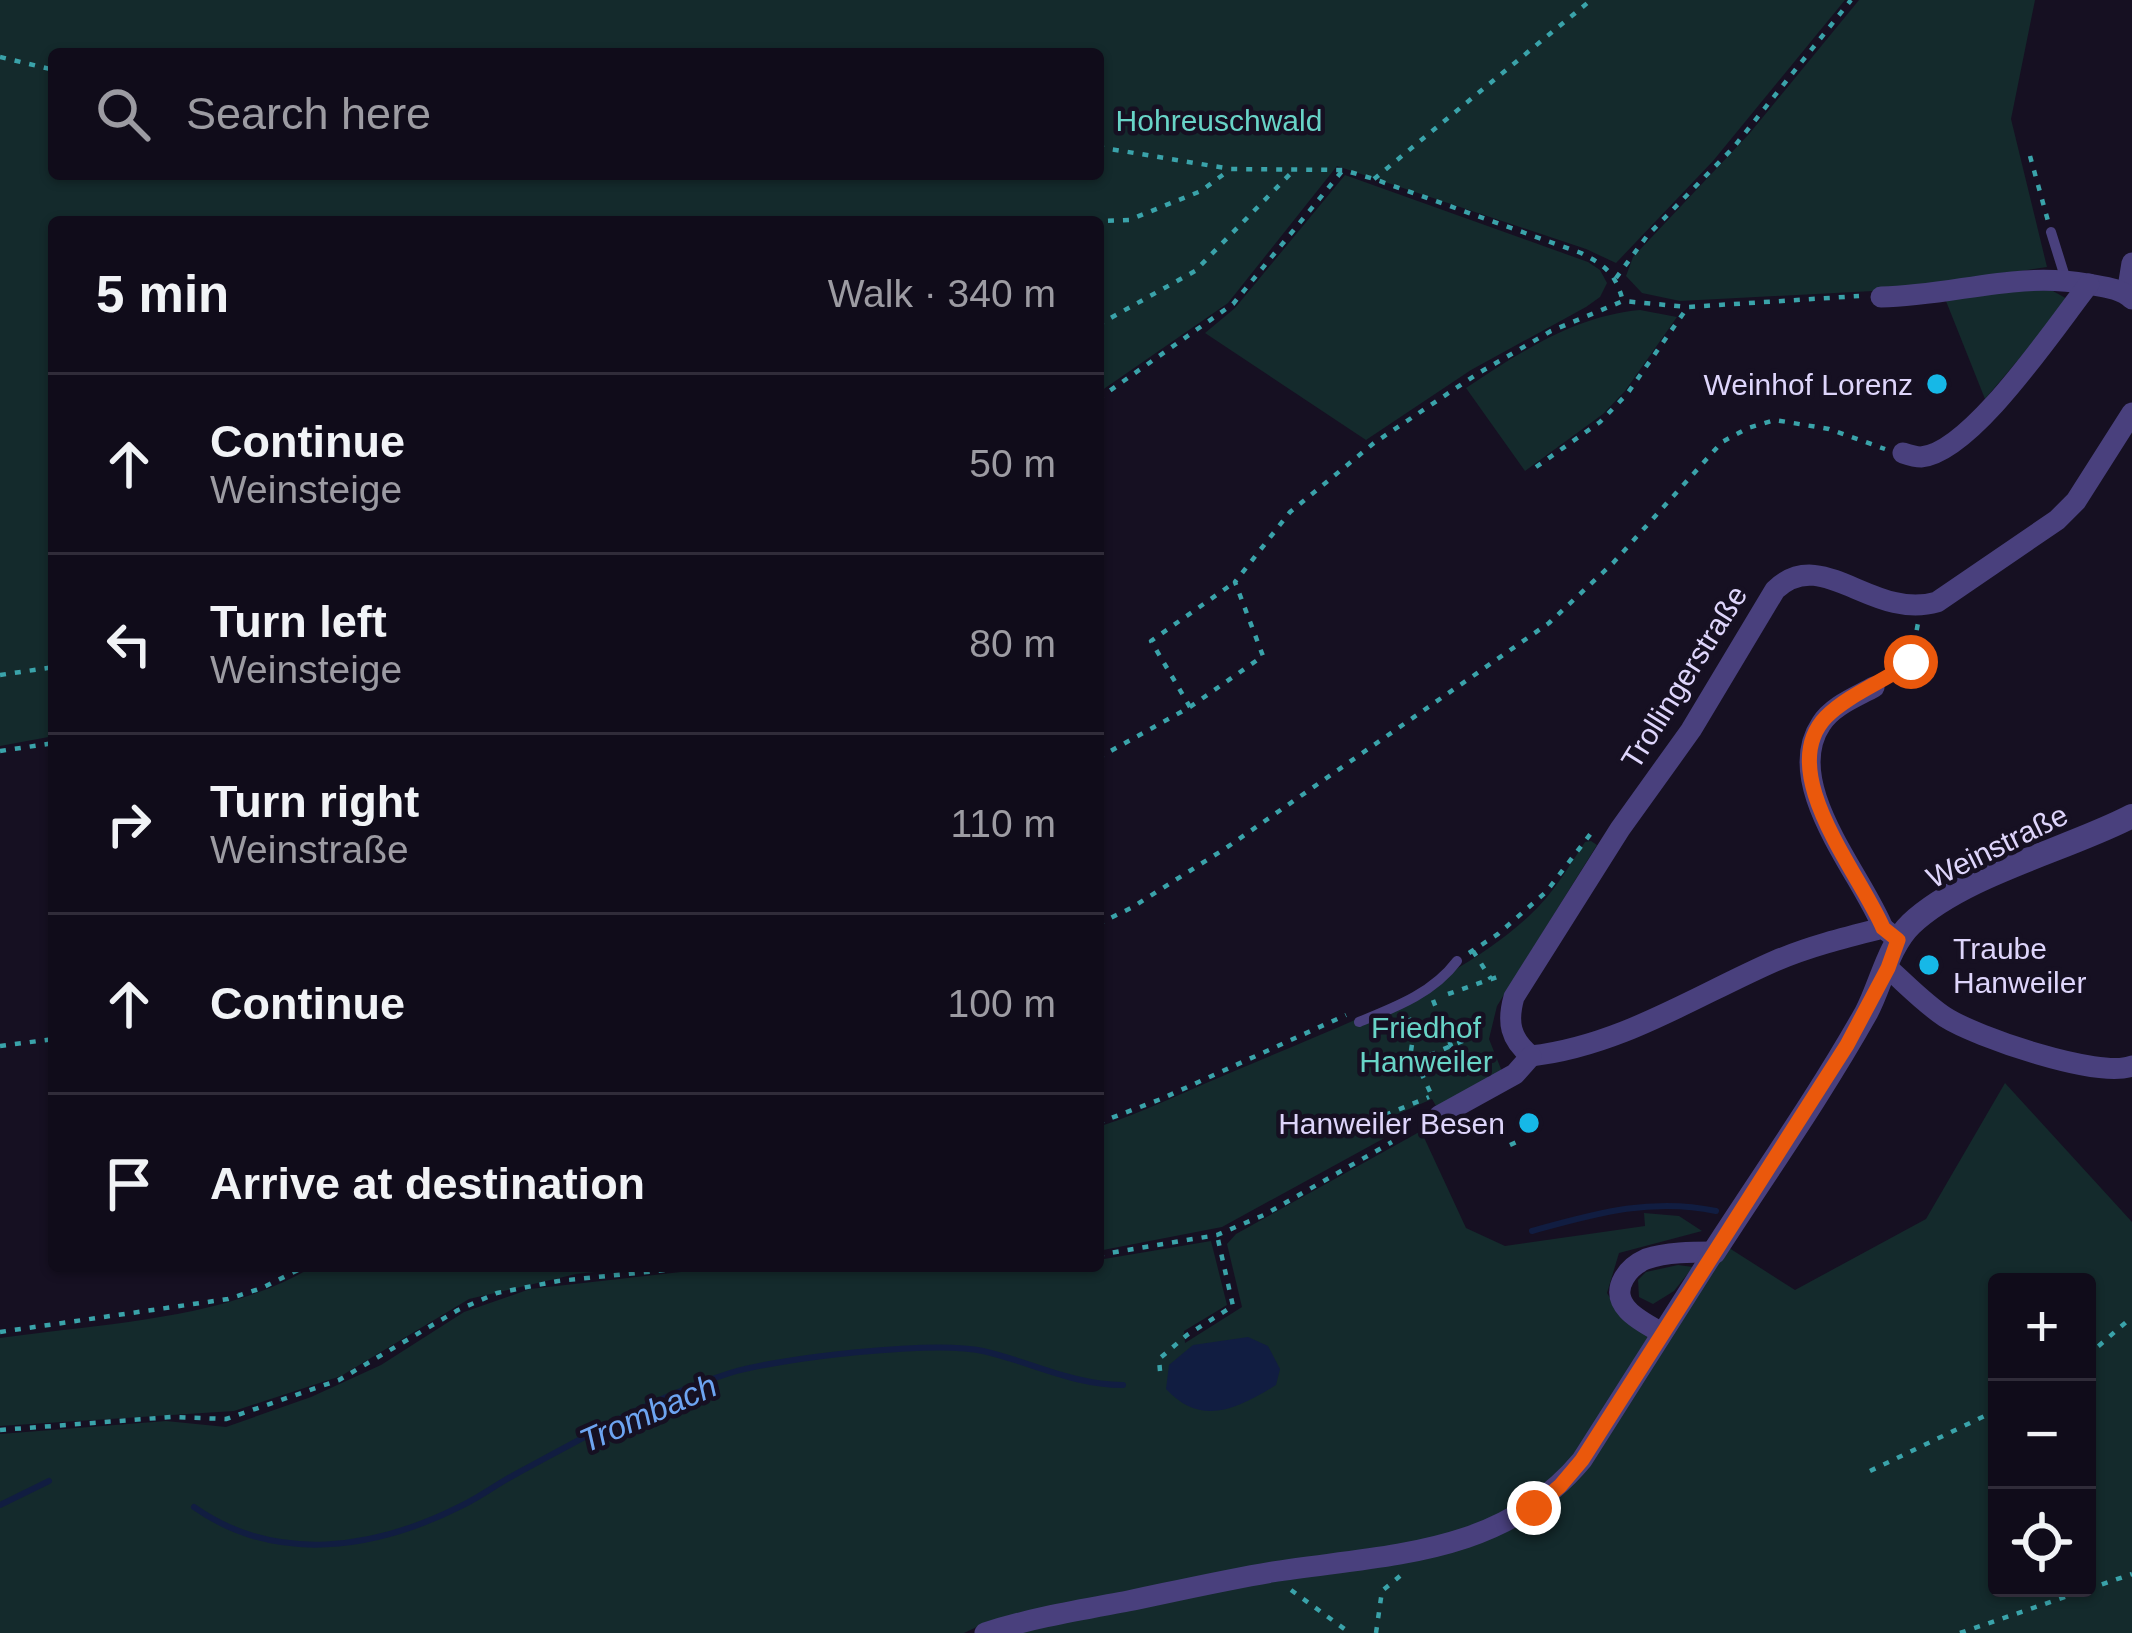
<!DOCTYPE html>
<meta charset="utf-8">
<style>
:root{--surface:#100c1a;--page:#191523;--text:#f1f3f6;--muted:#9c9ba2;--line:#302c39}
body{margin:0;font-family:Arial,sans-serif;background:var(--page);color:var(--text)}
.controls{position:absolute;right:36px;bottom:36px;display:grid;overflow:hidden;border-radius:12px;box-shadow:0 3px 9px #0004}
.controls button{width:108px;height:108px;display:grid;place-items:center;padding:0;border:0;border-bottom:3px solid var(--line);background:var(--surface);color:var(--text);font:60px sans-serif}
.stop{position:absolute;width:36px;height:36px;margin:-27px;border:9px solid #ea580c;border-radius:50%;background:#fff}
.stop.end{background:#ea580c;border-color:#fff;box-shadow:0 3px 12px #0008}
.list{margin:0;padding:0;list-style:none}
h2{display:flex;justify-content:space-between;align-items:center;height:156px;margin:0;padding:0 48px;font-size:51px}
h2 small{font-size:39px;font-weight:400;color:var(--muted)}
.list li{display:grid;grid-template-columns:78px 1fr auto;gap:36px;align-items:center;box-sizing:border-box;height:180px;padding:0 48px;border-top:3px solid var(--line)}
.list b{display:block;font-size:45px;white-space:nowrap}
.list p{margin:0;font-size:39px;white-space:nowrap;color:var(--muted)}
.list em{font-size:39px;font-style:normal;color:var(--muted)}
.icon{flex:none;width:66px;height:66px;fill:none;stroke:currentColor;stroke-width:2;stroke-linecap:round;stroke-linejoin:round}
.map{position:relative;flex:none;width:2132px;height:1633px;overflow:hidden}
.search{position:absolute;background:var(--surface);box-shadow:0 3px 9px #0004;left:48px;top:48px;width:1056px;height:132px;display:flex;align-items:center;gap:30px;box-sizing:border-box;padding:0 42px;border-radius:12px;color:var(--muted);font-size:45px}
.panel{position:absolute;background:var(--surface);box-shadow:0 3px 9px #0004;left:48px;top:216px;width:1056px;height:1056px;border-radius:12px}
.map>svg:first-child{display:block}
.green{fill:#142a2c;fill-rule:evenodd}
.water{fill:#111d41}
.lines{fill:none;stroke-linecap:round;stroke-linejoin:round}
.stream{stroke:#111d41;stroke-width:6}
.path{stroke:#3aa3aa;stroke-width:4.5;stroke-dasharray:6 9;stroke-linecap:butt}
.service{stroke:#49407d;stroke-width:10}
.minor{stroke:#49407d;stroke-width:21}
.tertiary{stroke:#49407d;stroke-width:24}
.route{stroke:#ea580c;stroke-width:15}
.poi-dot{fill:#16b8e7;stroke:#161022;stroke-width:4.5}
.labels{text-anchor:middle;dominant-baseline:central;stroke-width:9;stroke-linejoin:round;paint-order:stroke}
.park-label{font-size:30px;fill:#68d4c7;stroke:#161022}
.poi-label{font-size:30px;fill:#ded5fb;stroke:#161022;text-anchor:end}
.street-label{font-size:30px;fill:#ded5fb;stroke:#161022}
.water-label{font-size:33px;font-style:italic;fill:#6da4f1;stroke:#161022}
</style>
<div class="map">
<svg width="2132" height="1633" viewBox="0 0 2132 1633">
<rect width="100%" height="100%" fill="#161022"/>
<!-- green -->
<g class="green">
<path d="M0,0H1845L1713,161L1616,263L1586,249L1337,166L1228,303L1098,393V222H54V736L0,746ZM54,54H1098V174H54Z"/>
<path d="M1859,0H2035L2011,119L2047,267L1892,290L1680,301L1642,293L1626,276L1633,257L1749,134Z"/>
<path d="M1345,175L1588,262L1600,270L1607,283L1600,297L1586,307L1471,370L1366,440L1205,333L1235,308Z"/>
<path d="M1993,287L2053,291L2069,300L1985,399L1946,301Z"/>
<path d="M1640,310L1677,317L1625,391L1603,414L1525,471L1466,388C1519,353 1574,316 1640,310Z"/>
<path d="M1591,841L1597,845L1497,1006L1489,1039L1503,1074L1436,1106L1432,1099L1384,1120L1390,1135L1222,1227L1098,1251V1127C1147,1111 1195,1087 1244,1067C1337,1027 1454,985 1529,916C1552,895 1568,868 1585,842Z"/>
<path d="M2005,1083L2132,1222V1633H999L1426,1552L1539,1510L1726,1246L1795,1290L1926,1219ZM1997,1282H2087V1588H1997Z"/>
<path d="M1421,1131L1466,1228L1505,1246L1645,1226L1644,1213L1679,1216L1702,1231L1619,1253L1607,1293L1618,1311L1653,1336L1577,1453L1554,1479L1496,1520L1420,1544L981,1625L964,1633H0V1434L166,1421L226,1427L311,1397L381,1365L464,1312L530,1289L734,1266H1098V1260L1211,1241L1227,1305L1184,1331L1185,1343L1242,1307L1227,1244L1236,1234Z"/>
<path d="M1678,1265L1693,1267L1674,1291L1653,1304L1639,1297L1638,1280L1646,1272Z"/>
<path d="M314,1266H652L576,1274L469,1299L341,1376L234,1411L0,1426V1338C102,1323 225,1320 314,1266Z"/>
</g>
<!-- water -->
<path class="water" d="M1248,1337L1268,1346L1280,1369L1276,1385C1237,1409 1201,1427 1166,1389L1169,1365L1193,1345Z"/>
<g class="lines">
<!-- stream -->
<g class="stream">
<path d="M1532,1231C1594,1214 1651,1197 1716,1211"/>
<path d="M0,1505L49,1481"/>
<path d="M194,1507C276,1565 376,1549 461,1506C480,1497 497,1484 516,1474C585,1437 655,1396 730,1373C778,1358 935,1340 983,1351C1031,1362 1073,1385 1123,1385"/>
</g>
<!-- path -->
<g class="path">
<path d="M0,57L54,70"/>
<path d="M1098,147L1231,169L1343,170L1374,179L1581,253C1606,266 1615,273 1623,301"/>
<path d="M2030,156L2048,221"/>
<path d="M1374,179L1591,0"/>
<path d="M1078,222L1129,220L1201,191L1228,171"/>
<path d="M1616,278L1647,236L1733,148L1851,0"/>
<path d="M1098,325L1195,271L1294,170"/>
<path d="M1098,399L1233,304L1343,170"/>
<path d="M1536,467L1600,422L1627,394L1687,308"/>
<path d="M0,675L54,667"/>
<path d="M1888,678L1911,661L1918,623"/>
<path d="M1190,707L1151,641L1235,582"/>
<path d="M0,751L54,743"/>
<path d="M1098,758L1190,707L1263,656L1235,582L1290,512L1374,443L1477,374L1551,331L1623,301L1688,307L1859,296"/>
<path d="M1098,924L1131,908L1226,848L1549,623L1613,563L1722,442L1748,428L1775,420L1829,429L1885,449"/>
<path d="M1473,951L1491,979"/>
<path d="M1469,953L1498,934L1546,892L1592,832"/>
<path d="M1448,994L1500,976"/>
<path d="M1433,1000L1464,1079"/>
<path d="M1409,1018L1414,1030L1440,1018"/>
<path d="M1414,1030L1411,1051L1432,1096"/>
<path d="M0,1046L54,1039"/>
<path d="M1416,1061L1481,1033"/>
<path d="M1385,1115L1429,1097"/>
<path d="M1098,1123L1161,1099L1346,1015"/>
<path d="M1510,1145L1519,1141"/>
<path d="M1098,1255L1217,1235L1264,1215L1392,1142"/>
<path d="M0,1332L228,1299L262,1288L306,1266"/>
<path d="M2087,1356L2132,1317"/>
<path d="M1160,1371L1159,1359L1187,1335L1233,1306L1217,1235"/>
<path d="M0,1430L171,1417L226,1419L339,1380L458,1310L497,1293L558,1281L705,1266"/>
<path d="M1870,1471L1997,1410"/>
<path d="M1291,1590L1350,1633"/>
<path d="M1376,1633L1382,1591L1400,1576"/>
<path d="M1960,1633L2132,1574"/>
</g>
<!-- service -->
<g class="service">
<path d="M2051,232L2066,280"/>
<path d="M1359,1022C1396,1007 1433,993 1457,961"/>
</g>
<!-- minor -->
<g class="minor">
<path d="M2127,294L2132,263"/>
<path d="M1881,297C1954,296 2014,271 2088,284C2104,287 2120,288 2132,299"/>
<path d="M1903,453C1909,455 1915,457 1921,457C1972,453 2057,324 2089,284"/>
<path d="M1874,687C1856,697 1832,706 1821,724C1781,784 1861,873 1883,928"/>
<path d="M1897,939L1883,928C1847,937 1810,946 1775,961C1695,996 1620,1046 1531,1056C1510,1039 1507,1022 1514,997L1620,829L1691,730L1775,590C1822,544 1872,621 1937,602L2057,520L2076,501L2132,413"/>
<path d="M1888,968C1906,984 1924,1003 1945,1017C1976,1037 2099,1079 2132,1066"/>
<path d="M1439,1116L1515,1074L1531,1056"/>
<path d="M1662,1333C1642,1322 1608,1306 1624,1278C1629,1269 1637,1263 1646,1259C1667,1252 1692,1252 1714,1252"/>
<path d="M985,1633C1031,1618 1080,1610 1128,1601C1176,1591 1224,1580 1272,1572C1388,1554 1502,1556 1582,1460L1714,1252"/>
</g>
<!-- tertiary -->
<path class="tertiary" d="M1714,1252C1765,1173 1820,1095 1866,1013C1881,985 1888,946 1911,924C1964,874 2067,850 2132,816"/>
</g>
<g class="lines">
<!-- route -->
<path class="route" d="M1534,1508L1560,1486L1582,1460L1847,1045L1888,968L1898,940L1883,928C1861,875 1773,772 1826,717C1849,694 1885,681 1911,662"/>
</g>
<!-- markers -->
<g class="poi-dot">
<circle cx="1937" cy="384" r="12"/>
<circle cx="1929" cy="965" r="12"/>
<circle cx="1529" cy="1123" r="12"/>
</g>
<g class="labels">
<!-- park labels -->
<g class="park-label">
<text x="1219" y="120">Hohreuschwald</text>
<text x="1426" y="1027">Friedhof<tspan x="1426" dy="34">Hanweiler</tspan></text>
</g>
<!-- poi labels -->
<g class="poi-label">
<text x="1913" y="384">Weinhof Lorenz</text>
<text x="1953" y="948" text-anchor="start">Traube<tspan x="1953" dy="34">Hanweiler</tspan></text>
<text x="1505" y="1123">Hanweiler Besen</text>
</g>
<!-- street labels -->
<g class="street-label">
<text transform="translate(1684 677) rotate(-58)">Trollingerstraße</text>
<text transform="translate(1997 846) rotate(-26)">Weinstraße</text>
</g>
<!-- water labels -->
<g class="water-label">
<text transform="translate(648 1413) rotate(-24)">Trombach</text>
</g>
</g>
</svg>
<div class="controls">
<button>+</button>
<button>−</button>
<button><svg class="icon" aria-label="locate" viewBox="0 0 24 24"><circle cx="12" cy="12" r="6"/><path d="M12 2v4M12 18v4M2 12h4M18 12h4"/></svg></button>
</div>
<div class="stop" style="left:1911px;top:662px"></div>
<div class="stop end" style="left:1534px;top:1508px"></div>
<div class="search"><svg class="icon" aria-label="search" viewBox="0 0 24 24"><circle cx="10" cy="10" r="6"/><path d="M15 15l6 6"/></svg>Search here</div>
<section class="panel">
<h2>5 min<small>Walk · 340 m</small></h2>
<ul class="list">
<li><svg class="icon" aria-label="ahead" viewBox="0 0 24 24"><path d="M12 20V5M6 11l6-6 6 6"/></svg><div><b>Continue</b><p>Weinsteige</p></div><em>50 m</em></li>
<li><svg class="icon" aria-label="left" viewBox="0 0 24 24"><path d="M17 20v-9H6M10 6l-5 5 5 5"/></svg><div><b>Turn left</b><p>Weinsteige</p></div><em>80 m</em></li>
<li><svg class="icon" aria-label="right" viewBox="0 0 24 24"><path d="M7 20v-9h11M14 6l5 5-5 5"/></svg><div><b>Turn right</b><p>Weinstraße</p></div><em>110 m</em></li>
<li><svg class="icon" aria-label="ahead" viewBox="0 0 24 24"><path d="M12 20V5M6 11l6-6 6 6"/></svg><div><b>Continue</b></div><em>100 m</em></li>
<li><svg class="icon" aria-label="arrive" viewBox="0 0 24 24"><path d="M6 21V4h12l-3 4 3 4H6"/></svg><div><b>Arrive at destination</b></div></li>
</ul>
</section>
</div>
